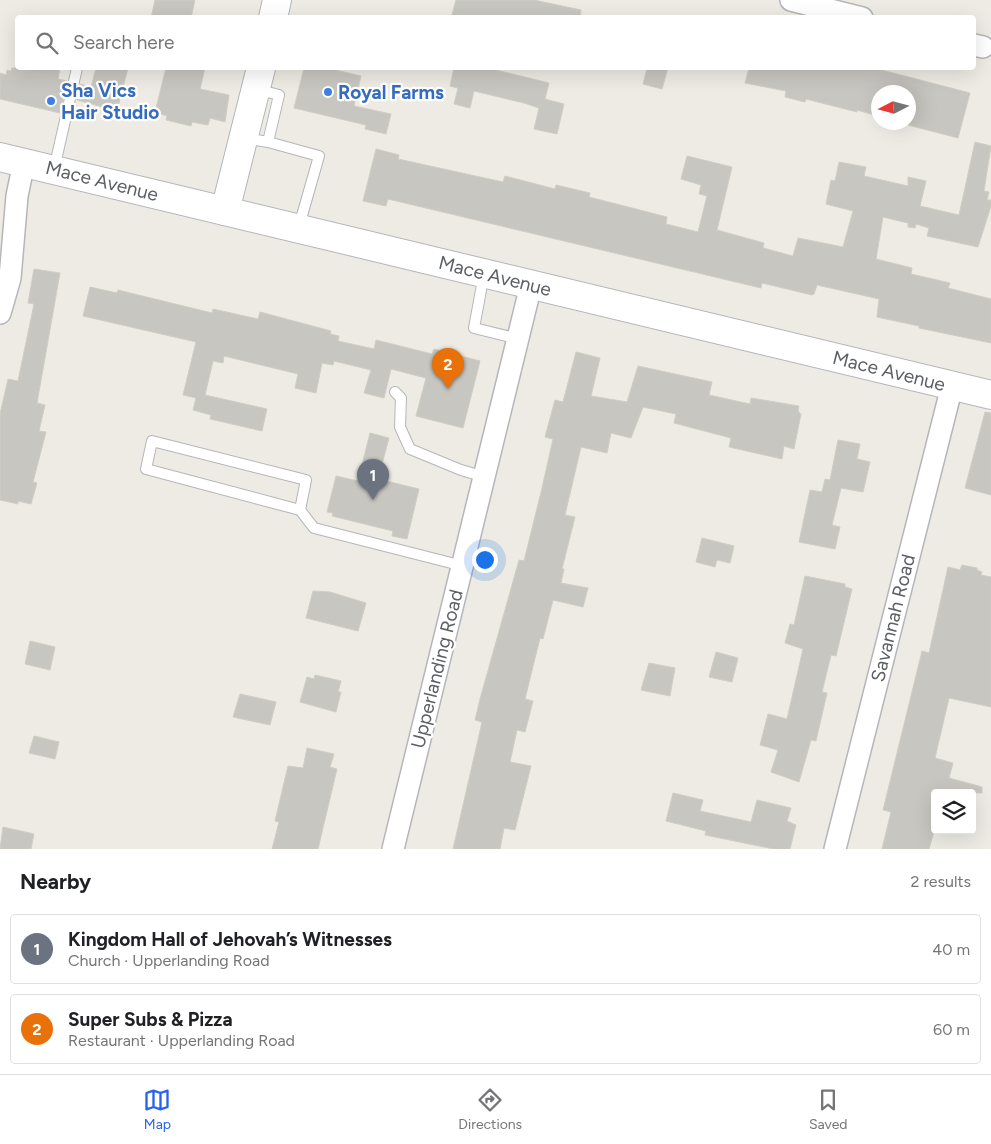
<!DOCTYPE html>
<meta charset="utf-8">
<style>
:root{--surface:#fff;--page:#f2f2f2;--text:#202124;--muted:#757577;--line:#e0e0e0;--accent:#2563eb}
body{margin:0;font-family:Figtree,sans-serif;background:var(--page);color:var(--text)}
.controls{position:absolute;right:15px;bottom:15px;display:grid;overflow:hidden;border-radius:5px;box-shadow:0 5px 20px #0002}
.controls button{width:45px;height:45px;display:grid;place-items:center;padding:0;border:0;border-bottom:1px solid var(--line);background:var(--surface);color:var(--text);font:25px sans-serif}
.compass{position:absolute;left:871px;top:85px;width:45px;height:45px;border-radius:50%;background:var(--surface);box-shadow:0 5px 20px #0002;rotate:264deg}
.you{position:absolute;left:484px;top:559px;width:18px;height:18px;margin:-12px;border:4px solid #fff;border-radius:50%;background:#1a73e8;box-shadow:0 0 0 8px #1a73e833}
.badge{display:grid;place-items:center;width:32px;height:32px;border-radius:50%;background:var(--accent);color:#fff;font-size:16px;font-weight:700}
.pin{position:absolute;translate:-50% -41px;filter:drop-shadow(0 1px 2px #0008)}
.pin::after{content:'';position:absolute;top:26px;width:18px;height:15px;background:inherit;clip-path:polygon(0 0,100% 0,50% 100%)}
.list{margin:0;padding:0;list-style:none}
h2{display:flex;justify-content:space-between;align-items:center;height:65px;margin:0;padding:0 20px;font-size:21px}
h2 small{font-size:16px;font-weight:400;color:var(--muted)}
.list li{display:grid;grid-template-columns:32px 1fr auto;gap:15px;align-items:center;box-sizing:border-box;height:70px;margin:0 10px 10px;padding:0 10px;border:1px solid var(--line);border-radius:5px}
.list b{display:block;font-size:19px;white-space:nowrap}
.list p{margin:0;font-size:16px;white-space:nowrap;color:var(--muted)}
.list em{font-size:16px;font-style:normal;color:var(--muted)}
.icon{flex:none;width:28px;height:28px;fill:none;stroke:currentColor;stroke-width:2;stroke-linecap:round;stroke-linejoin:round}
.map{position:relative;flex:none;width:991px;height:849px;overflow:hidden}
.search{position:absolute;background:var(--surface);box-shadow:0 5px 20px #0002;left:15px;right:15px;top:15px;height:55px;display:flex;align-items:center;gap:12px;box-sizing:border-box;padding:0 18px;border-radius:5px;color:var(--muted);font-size:19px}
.sheet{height:225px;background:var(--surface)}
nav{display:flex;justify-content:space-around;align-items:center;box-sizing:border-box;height:70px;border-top:1px solid var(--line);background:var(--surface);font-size:14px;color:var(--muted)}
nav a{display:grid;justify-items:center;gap:2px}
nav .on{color:var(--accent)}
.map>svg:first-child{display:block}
.building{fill:#c8c6c1;stroke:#d1cdc3}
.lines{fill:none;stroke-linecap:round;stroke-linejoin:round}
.lane-casing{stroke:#b5b6ba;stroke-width:12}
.street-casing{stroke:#b5b6ba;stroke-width:24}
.secondary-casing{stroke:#b3b6ba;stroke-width:30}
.lane{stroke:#fff;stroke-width:10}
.street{stroke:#fff;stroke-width:21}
.secondary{stroke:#fff;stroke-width:28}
.shop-dot{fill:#3f7fe0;stroke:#fff;stroke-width:2}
.labels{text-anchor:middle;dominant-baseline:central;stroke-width:4.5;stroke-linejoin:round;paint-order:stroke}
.shop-label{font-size:19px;font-weight:bold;fill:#366cbe;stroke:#fff;text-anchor:start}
.street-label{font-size:19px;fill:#5c5f63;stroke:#fff}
</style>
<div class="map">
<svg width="991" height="849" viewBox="0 0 991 849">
<rect width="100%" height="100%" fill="#edebe4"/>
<!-- building -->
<g class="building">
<path d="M155,0H195L191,18H151Z"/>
<path d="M456,0H534L581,10L580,18H451Z"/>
<path d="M12,68H60L58,79L67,81L60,113L0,99V73L6,75L7,70L11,71Z"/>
<path d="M96,68H128L117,111L77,100L80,84L91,87Z"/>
<path d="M166,68H205L200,89L229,95L225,122L210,118L208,125L192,122L191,126L166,120L167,116L155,112Z"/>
<path d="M304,68H327L361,76L354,106L391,114L386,134L365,129L366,125L294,108Z"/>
<path d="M454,68H488L549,83L545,99L564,104L557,134L534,129L539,108L524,103L474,91L470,108L454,104L458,88L450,86Z"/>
<path d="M647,68H668L662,89L643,84Z"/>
<path d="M749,68H874L970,93L958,138L908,125V92H878V116L857,110V112L806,99L805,102L785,97L786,91L745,83Z"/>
<path d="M975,142L991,146L984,191L989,192L987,200H991V206L978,247L927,236L929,228L916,224L915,228L908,227V223L883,217L876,259L912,268L911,274L950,283L948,288L991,299V343L919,328V326L877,317L879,299L817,285L814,294L812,295L762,283L761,288L388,199L386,206L363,201L376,149L399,155L398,159L503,182L505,176L555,189L556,185L590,193L589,197L667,217L666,224L698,232L707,196L699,194L701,185L681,179L687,156L732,167L717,230L764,243L763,248L793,256L798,238L843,247L853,211L826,204L831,180L835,181L839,162L866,167L864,176L908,186V177L926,181L920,206L959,215Z"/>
<path d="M34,269L60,273L37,403L45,405L39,431L46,432L33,482L37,483L31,504L18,501V504L0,500V414L8,379L18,381L34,304L28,303Z"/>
<path d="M90,287L117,293L118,290L212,313L213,309L258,319L260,312L331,331L330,334L339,336L338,341L374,349L376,340L432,354L434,349L480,361L463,428L416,416L426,378L391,369L384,398L364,393L371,370L334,361L333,365L322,363L316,393L295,388L298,374L224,356L223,363L213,361L205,395L267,409L262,431L210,419L211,415L193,410L196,398L183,395L196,342L83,316Z"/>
<path d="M576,352L600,358L591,396L627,402L638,366L712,382L709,395L750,404L751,398L799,406L798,411L801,414L794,449L784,446L782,459L729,447L731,438L674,423L676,414L643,407L631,438L611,433L607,453L581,447L565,515L575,517L562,569H564L561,583L588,588L583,607L553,600L543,639L540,638L525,699L533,701L525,732L517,730L510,762L531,766L515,830L504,828L500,849H453L482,722L475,720L480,699L519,560L524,561L542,488L553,439L545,437L555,400L563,402Z"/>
<path d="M985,412L991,413V495L965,488Z"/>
<path d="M370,433L389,438L378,479L419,489L407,539L392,536L393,531L332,516L333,513L327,512L336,476L358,481Z"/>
<path d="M838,440L860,444L857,459L870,462L863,492L841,488L832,525L840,527L835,549L799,542L810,490L822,492L825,479L830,480Z"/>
<path d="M702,538L734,546L730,563L717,560L715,567L696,562Z"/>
<path d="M962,565L977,568V570L982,572L981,575L991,577V707L949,698L935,758L953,763L949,778L982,787V793H935V828L929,849H882L891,812L883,810L922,651L929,653L948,567L960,570Z"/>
<path d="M805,576L845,584V587L852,589L836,656L831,655L822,692L827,693L816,741L811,740L799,782L771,772L778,750L760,745L768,714L787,719L803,649L785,643L790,624L794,625Z"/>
<path d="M313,591L330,592L366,603L358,631L306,618Z"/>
<path d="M30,641L55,647L50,670L25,664Z"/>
<path d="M716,652L738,658L732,682L709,677Z"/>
<path d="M649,663L675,668L670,696L641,690Z"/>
<path d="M315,675L341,681L338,692H341L336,712L300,702L307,677L314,679Z"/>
<path d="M240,694L276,702L270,725L233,717Z"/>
<path d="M34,736L59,742L55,759L29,753Z"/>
<path d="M307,748L334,754L330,767L337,769L318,849H272L279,822L275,821L288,766L303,768Z"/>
<path d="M673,793L703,800L700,811L751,822L757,800L791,808L787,821L796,825L790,849H774L705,835L706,831L666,821Z"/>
<path d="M3,827L34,834L31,849H0Z"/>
</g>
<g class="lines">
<defs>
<g id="lane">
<path d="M244,138L268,142L279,95L256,89"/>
<path d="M268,142L319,156L299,226"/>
<path d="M54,169L77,68"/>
<path d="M484,274L474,328L519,339"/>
<path d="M395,392L401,398L400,427L410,449L461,470L485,477"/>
<path d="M300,510L306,480L152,441L146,469L300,510L314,528L463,566"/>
</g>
<g id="street">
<path d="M791,0L862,18"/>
<path d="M974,45L983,47"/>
<path d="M0,313L10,278L17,196L24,162"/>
<path d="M393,849L531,285"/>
<path d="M835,849L952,386"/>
</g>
<g id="secondary">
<path d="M273,18L277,0"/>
<path d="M0,157L991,395"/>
<path d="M225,211L261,68"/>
</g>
</defs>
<!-- lane casing -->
<use href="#lane" class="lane-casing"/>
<!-- street casing -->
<use href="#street" class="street-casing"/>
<!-- secondary casing -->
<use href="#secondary" class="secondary-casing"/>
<!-- lane -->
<use href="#lane" class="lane"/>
<!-- street -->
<use href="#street" class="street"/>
<!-- secondary -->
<use href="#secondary" class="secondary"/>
</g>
<!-- markers -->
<g class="shop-dot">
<circle cx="328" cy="92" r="5"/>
<circle cx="51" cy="101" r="5"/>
</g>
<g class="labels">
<!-- shop labels -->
<g class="shop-label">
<text x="61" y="90">Sha Vics<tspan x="61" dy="22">Hair Studio</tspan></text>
<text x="338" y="92">Royal Farms</text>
</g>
<!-- street labels -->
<g class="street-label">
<text transform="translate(102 181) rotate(14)">Mace Avenue</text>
<text transform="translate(495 276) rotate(14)">Mace Avenue</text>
<text transform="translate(889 371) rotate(14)">Mace Avenue</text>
<text transform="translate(893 618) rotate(-76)">Savannah Road</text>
<text transform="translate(437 669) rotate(-76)">Upperlanding Road</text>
</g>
</g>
</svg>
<div class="controls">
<button><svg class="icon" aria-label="layers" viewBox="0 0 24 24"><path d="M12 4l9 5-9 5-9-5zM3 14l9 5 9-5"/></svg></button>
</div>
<svg class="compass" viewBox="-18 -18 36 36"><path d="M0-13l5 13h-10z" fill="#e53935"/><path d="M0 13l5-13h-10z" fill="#757577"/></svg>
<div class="you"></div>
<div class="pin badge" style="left:373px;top:500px;background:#6b7280">1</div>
<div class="pin badge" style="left:448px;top:389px;background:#e8710a">2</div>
<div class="search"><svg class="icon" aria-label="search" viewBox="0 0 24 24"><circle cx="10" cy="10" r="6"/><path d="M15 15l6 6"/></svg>Search here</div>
</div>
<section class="sheet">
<h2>Nearby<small>2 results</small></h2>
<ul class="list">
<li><span class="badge" style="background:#6b7280">1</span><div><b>Kingdom Hall of Jehovah’s Witnesses</b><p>Church · Upperlanding Road</p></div><em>40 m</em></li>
<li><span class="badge" style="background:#e8710a">2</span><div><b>Super Subs &amp; Pizza</b><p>Restaurant · Upperlanding Road</p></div><em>60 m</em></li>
</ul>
</section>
<nav>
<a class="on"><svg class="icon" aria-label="map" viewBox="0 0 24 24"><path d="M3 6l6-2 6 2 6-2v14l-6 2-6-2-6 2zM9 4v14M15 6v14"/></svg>Map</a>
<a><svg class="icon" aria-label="directions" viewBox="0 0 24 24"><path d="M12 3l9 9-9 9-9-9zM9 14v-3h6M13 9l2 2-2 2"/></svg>Directions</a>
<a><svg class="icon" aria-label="saved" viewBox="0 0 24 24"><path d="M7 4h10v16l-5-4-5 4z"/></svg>Saved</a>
</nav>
